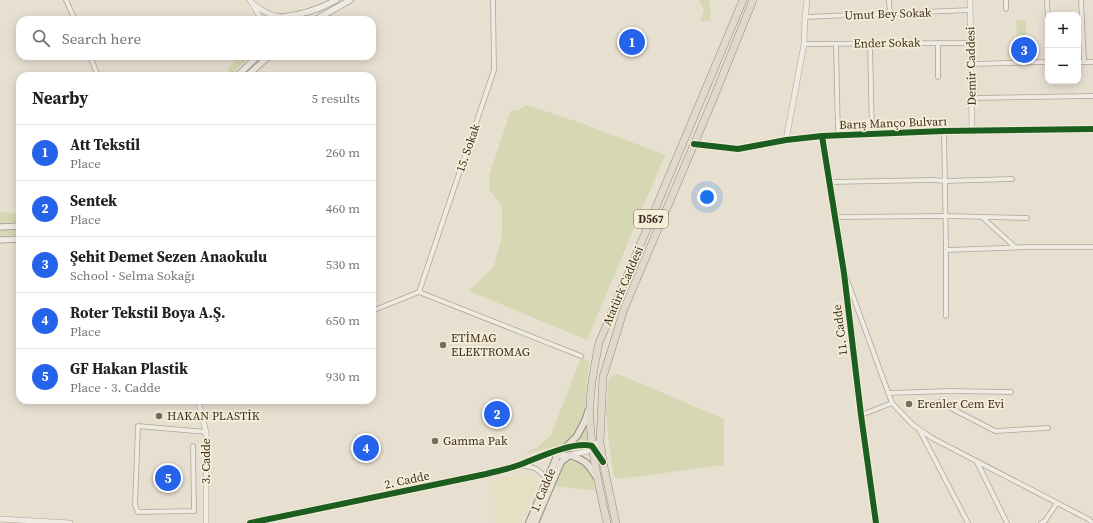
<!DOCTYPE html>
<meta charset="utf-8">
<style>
:root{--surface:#fff;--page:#f6f6f6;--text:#202124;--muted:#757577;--line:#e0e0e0;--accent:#2563eb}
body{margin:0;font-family:"Source Serif 4",serif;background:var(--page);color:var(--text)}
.controls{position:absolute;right:12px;top:12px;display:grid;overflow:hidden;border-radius:8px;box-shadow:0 2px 10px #0003}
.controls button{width:36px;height:36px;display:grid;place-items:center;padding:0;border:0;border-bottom:1px solid var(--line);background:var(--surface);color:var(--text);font:20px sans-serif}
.you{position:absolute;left:707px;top:197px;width:14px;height:14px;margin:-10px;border:3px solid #fff;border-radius:50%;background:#1a73e8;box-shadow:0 0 0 6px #1a73e833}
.badge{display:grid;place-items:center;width:26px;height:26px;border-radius:50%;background:var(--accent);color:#fff;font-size:13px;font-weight:700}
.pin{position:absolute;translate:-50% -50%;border:2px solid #fff;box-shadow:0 1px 4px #0006}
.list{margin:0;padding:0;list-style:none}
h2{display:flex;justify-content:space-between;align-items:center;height:52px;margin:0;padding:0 16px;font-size:17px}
h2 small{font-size:13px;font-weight:400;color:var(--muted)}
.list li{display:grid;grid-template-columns:26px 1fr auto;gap:12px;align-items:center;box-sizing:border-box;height:56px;padding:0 16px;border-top:1px solid var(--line)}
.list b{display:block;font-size:15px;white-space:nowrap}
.list p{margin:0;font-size:13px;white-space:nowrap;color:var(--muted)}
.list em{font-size:13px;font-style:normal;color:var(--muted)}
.icon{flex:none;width:22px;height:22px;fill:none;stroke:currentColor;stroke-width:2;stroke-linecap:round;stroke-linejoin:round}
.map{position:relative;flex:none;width:1093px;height:523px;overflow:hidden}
.search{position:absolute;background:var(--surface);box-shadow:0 2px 10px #0003;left:16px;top:16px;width:360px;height:44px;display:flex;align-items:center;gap:10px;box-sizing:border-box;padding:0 14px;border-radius:12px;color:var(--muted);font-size:15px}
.panel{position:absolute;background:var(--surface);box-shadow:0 2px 10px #0003;left:16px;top:72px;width:360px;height:332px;border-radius:12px}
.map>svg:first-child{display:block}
.farmland{fill:#e6dfc2}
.green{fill:#d6d7b3}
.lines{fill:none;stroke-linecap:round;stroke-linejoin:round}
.minor-casing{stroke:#ada599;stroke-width:5.5}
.tertiary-casing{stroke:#ada599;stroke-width:6}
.secondary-casing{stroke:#9c958a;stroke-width:7}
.primary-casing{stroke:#928b80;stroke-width:8}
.trunk-casing{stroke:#928b80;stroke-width:8}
.minor{stroke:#efebe3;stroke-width:4}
.tertiary{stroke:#efebe3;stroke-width:5}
.secondary{stroke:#efebe3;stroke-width:5.5}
.primary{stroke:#e6e1d4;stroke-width:6}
.trunk{stroke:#e0d9cb;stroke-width:7}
.cycleway-casing{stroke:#f7eed8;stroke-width:8}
.cycleway{stroke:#1b5e20;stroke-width:6}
.poi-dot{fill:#786c5e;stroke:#f7eed8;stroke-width:1.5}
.labels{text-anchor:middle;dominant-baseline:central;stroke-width:3.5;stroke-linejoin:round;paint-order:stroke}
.shield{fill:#f7eed8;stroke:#756857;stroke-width:1}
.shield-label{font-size:11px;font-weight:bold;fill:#3d2e20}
.street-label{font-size:12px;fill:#3d2e20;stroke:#f7eed8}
.poi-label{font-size:12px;fill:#3d2e20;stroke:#f7eed8;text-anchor:start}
</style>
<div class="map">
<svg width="1093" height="523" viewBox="0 0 1093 523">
<rect width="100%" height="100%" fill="#e7e0d1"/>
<!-- farmland -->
<path class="farmland" d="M531,474L538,480L521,523H495L494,497L490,493L488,482L507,477Z"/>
<!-- green -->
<g class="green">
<path d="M699,0H709L711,12L710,21H700L704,10Z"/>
<path d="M1016,20H1026V37H1017Z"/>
<path d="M240,56H251L230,76L228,73V68Z"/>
<path d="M527,105L584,124L665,155L587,340L469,291L494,266L502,237V206L490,191L489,176L511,110L517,111Z"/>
<path d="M0,211L20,215V222L0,223Z"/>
<path d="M20,228V235L0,236V230Z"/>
<path d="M581,358L589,361L585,410L582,425L569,443L526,454V453L538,447L551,435Z"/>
<path d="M618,374L724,419V465L619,479L614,477L609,445L606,409L609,378Z"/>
<path d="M586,424L588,441L572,445Z"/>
<path d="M576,460C590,463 593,479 596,491L553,486C558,476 562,461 576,460Z"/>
</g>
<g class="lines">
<defs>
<g id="minor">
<path d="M66,0L75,20"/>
<path d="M889,0L890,14"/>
<path d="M1006,0V9"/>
<path d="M1047,0L1048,22"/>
<path d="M1081,0L1084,61"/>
<path d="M805,17L970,10"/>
<path d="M870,43L872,134"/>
<path d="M938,43V77"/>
<path d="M804,44L971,43"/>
<path d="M836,44L838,135"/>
<path d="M90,56L98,76"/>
<path d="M1078,62H1093"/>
<path d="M971,64L1048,62"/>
<path d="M972,98L1093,96"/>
<path d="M944,131L946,250V316"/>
<path d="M830,182L933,180L945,181L1012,179"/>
<path d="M835,217L946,216L1027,218"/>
<path d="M982,217L1015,247"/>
<path d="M946,250L1029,247H1093"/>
<path d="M846,277L892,403L913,425L932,438L1088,519L1093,523"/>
<path d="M419,292L581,356"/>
<path d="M372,311L419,292L494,70L493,0"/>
<path d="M889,393L949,391L1011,392"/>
<path d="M939,402L995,431L1048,428"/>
<path d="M861,415L892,403"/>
<path d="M920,431L968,523"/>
<path d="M193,446L194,511L138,512L135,505L138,426L206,432"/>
<path d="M977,462L1007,523"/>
<path d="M518,465C533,467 538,467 547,480"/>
<path d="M1041,523L1045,521L1057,503"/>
</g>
<g id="tertiary">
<path d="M250,0L262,20"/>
<path d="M970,0L972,132"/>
<path d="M253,4L267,13L279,17"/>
<path d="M822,136L844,273L861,415L876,523"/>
<path d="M786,140L804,44L805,17L807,0"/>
<path d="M694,144L738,149L786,140L822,136L944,131L1093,129"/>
<path d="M198,400L206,432V523"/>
<path d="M556,456L570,455L588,451L592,446L600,441"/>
<path d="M0,519L70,523"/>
<path d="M250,523L486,474C497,471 509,469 519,465C538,458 573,441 592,446L601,460"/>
</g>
<g id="secondary">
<path d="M282,17C302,15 318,10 336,0"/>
<path d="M271,20L279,17L285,18"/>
<path d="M315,20L350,0"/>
<path d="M237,76L258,56"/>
<path d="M247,76L269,56"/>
<path d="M0,227L20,226"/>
<path d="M0,240L20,239"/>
</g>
<g id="primary">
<path d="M529,523L557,456L577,436L585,421L589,409"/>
<path d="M535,523L561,462L570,455C587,461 588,464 597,478"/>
</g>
<g id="trunk">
<path d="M607,523C599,485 589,446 590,407C590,386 595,364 599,343L743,0"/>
<path d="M616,523L603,462L600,441L603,377L624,309L712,102L753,0"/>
</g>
</defs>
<!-- minor casing -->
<use href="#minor" class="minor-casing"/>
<!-- tertiary casing -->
<use href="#tertiary" class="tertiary-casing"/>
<!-- secondary casing -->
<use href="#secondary" class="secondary-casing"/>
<!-- primary casing -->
<use href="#primary" class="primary-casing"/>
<!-- trunk casing -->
<use href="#trunk" class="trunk-casing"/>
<!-- minor -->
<use href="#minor" class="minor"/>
<!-- tertiary -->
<use href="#tertiary" class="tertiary"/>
<!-- secondary -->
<use href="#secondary" class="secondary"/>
<!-- primary -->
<use href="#primary" class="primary"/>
<!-- trunk -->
<use href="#trunk" class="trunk"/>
<defs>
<g id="cycleway">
<path d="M822,136L844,273L861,415L876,523"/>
<path d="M694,144L738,149L786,140L822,136L944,131L1093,129"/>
<path d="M250,523L486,474C497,471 509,469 519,465C538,458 573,441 592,446L603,462"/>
</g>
</defs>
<!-- cycleway casing -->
<use href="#cycleway" class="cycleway-casing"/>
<!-- cycleway -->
<use href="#cycleway" class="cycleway"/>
</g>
<!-- markers -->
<g class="poi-dot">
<circle cx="443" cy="345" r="4"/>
<circle cx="909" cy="404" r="4"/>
<circle cx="159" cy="416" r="4"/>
<circle cx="435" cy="441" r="4"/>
</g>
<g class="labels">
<!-- shield labels -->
<rect class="shield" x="634" y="210" width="34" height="18" rx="3"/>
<g class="shield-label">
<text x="651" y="219">D567</text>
</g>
<!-- street labels -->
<g class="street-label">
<text transform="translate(888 14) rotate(-2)">Umut Bey Sokak</text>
<text transform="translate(887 43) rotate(-1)">Ender Sokak</text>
<text transform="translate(971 66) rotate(-91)">Demir Caddesi</text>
<text transform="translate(893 123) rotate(-2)">Barış Manço Bulvarı</text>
<text transform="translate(468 148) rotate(-71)">15. Sokak</text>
<text transform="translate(623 286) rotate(-67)">Atatürk Caddesi</text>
<text transform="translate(840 330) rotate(-97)">11. Cadde</text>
<text transform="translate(206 461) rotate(-90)">3. Cadde</text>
<text transform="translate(407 480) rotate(-12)">2. Cadde</text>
<text transform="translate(543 490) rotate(-67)">1. Cadde</text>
</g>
<!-- poi labels -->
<g class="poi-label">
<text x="451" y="338">ETİMAG<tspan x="451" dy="14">ELEKTROMAG</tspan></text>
<text x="917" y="404">Erenler Cem Evi</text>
<text x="167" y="416">HAKAN PLASTİK</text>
<text x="443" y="441">Gamma Pak</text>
</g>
</g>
</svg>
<div class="controls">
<button>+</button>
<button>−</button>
</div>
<div class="you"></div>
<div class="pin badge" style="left:632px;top:42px">1</div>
<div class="pin badge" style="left:497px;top:414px">2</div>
<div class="pin badge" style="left:1024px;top:50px">3</div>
<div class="pin badge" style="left:366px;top:448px">4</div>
<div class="pin badge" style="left:168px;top:478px">5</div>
<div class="search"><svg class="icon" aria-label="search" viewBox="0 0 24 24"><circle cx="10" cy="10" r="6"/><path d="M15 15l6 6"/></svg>Search here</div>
<section class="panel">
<h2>Nearby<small>5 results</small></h2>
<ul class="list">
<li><span class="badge">1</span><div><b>Att Tekstil</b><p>Place</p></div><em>260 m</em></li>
<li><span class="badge">2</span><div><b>Sentek</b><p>Place</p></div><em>460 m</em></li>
<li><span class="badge">3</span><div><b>Şehit Demet Sezen Anaokulu</b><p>School · Selma Sokağı</p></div><em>530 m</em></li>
<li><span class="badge">4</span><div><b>Roter Tekstil Boya A.Ş.</b><p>Place</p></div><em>650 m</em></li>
<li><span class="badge">5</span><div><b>GF Hakan Plastik</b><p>Place · 3. Cadde</p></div><em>930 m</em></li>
</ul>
</section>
</div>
